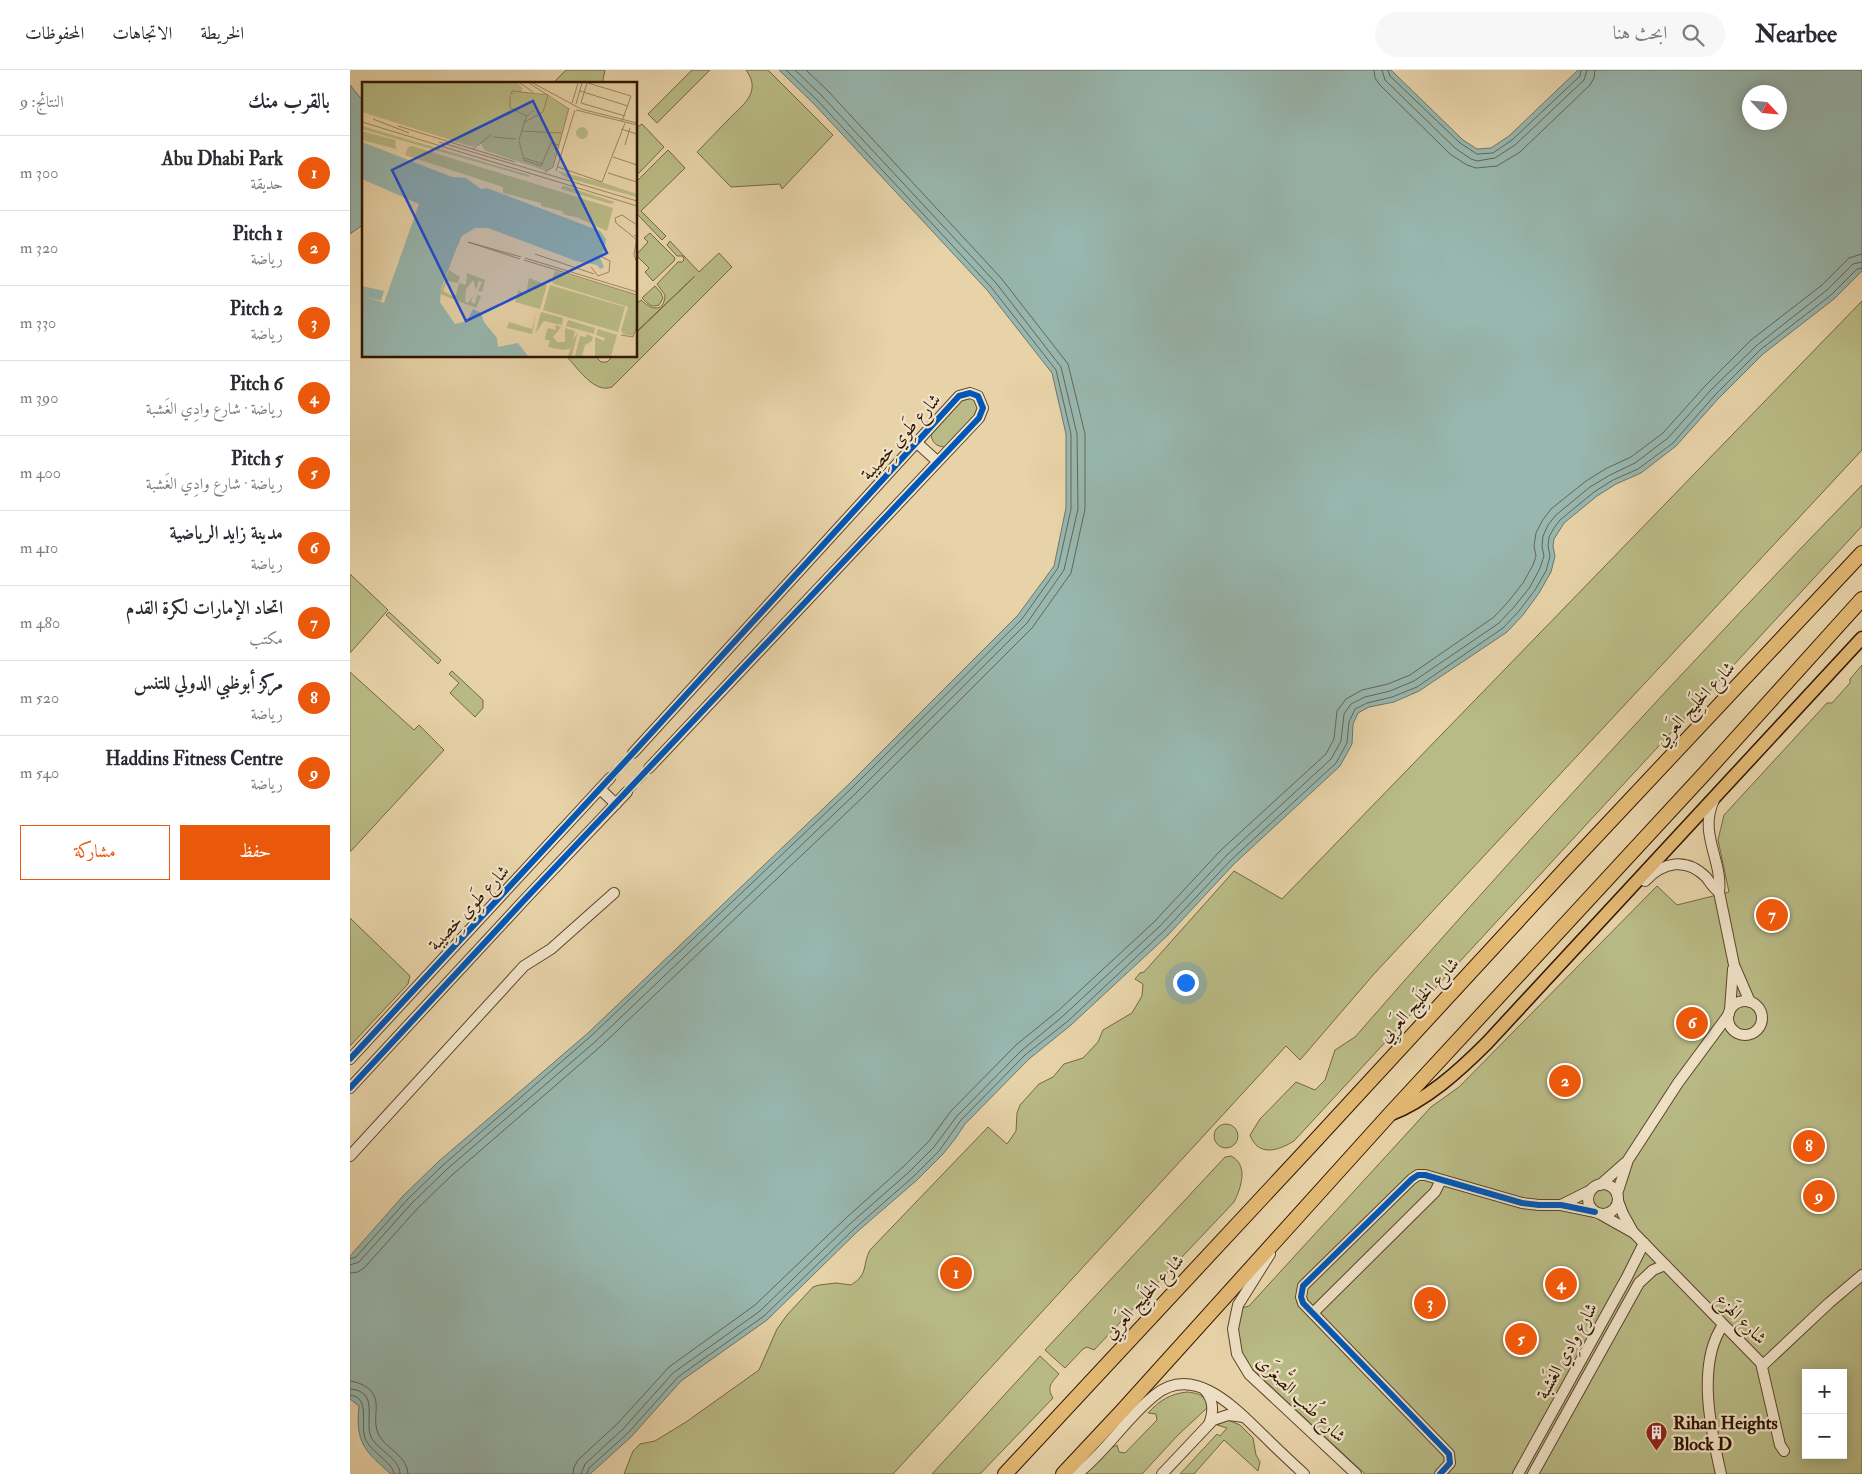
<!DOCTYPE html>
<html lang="ar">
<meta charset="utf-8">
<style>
:root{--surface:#fff;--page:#f7f7f7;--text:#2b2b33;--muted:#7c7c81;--line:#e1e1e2;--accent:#ea580c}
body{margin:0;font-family:"IM FELL Double Pica",Amiri,serif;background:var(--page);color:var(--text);direction:rtl}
.controls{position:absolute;right:15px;bottom:15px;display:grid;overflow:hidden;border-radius:0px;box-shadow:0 2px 12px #0003}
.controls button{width:45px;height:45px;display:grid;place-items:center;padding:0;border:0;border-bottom:1px solid var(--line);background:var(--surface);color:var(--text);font:25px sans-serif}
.compass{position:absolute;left:1392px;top:15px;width:45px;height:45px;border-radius:50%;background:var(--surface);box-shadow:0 2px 12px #0003;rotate:116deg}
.you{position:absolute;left:835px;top:912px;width:18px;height:18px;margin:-12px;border:4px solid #fff;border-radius:50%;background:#1a73e8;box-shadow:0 0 0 8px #1a73e833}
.badge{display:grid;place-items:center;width:32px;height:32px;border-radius:50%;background:var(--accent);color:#fff;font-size:16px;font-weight:700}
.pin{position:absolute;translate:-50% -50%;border:2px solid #fff;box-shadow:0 1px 5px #0006}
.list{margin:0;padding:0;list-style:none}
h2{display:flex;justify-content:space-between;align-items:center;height:65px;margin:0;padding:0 20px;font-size:21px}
h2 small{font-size:16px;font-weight:400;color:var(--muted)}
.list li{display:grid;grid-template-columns:32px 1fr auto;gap:15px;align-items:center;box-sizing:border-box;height:75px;padding:0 20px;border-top:1px solid var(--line)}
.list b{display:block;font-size:19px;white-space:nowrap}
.list p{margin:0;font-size:16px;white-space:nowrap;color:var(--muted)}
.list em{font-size:16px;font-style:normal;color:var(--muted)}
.actions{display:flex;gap:10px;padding:15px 20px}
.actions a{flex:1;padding:11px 0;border:1px solid var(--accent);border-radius:0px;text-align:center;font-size:18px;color:var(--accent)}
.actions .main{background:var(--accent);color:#fff}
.icon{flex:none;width:28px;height:28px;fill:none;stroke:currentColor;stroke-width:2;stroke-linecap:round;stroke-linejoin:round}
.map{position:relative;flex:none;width:1512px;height:1404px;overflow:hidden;direction:ltr}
header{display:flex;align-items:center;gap:30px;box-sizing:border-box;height:70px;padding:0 25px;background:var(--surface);border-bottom:1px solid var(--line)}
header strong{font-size:24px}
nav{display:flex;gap:28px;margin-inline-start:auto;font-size:18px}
.search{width:350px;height:45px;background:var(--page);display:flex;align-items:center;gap:12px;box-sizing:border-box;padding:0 18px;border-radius:28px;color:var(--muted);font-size:19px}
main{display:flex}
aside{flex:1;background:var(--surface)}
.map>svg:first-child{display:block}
.green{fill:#b9bb86;stroke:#746843;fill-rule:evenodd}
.water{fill:#98b7af;stroke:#6e7669;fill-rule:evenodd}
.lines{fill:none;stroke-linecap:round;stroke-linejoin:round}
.shore{stroke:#646658;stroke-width:1}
.minor-tunnel{stroke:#c3ad87;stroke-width:10;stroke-dasharray:10 5;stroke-linecap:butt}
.minor-casing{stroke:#5d442a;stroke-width:12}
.major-casing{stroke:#2f1500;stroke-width:15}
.highway-casing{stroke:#2f1500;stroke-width:16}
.minor{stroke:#f0e2c7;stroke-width:10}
.major{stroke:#e4ba74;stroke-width:12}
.highway{stroke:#e4ba74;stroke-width:14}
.cycleway-casing{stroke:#f0e2c7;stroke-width:9}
.cycleway{stroke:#0057b8;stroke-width:6}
.labels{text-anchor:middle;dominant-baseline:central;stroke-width:4.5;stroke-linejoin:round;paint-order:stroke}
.street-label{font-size:18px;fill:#2f1500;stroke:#f0e2c7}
.poi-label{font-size:18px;font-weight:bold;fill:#2f1500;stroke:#f0e2c7;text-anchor:start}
.inset-road{fill:none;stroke:#9e8765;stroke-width:1}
.view{fill:#1d4ed8;fill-opacity:0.15;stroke:#1d4ed8;stroke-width:2.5}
.inset-edge{fill:none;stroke:#2f1500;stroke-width:2.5}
</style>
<header>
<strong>Nearbee</strong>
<div class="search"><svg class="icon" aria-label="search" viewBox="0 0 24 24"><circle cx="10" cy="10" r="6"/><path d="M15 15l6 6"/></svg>ابحث هنا</div>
<nav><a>الخريطة</a><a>الاتجاهات</a><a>المحفوظات</a></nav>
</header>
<main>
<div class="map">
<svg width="1512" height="1404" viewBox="0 0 1512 1404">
<rect width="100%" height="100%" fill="#e8d3a9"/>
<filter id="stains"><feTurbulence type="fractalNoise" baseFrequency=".004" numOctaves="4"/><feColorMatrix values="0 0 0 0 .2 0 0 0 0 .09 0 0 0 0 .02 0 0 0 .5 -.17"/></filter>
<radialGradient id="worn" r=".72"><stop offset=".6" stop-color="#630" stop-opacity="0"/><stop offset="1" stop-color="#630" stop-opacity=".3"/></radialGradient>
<!-- green -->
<g class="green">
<path d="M216,0H255L252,14H202Z"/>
<path d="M342,0H360L307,53L298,44Z"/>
<path d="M396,0H418L483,65L432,119L430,114L381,117L347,82C357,72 367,61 377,51C391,36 413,23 396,0Z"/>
<path d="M292,54L314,77L286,106V58Z"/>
<path d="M318,80L335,98L291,141L316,166L312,170L286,143V112Z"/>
<path d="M300,163L325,188L324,191L303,211L295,202L299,198L286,185L298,172L294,168Z"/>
<path d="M320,171L349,202L369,183L382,197L262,317C244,324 228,298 216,286H245L251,292H257L263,286H286V263L345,206L286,262V234L291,230C300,239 314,244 315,225L307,214L328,192H332L334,190L333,186H327L317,175Z"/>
<path d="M305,216L311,223L313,228L309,235C301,238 297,233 292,228Z"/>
<path d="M1512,231V380L1024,904L950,990L936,976L543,1404H274L283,1381L290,1374L305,1371L336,1352L409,1300L427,1259L437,1245L463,1217L469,1215L486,1213L501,1215C519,1204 512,1195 520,1180L638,1057L657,1074L666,1061L667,1043L670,1035L689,1014L703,1007L714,994L733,988L748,972L753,960L782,943L792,926L793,914L785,909L790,903L794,902L884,801L932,829Z"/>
<path d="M616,327L624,329L627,332L629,344L596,377C586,377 581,372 581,362L608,330Z"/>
<path d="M1512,415V456L944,1071C928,1081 908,1087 900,1065L910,1049L946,1012L965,1020L975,1010L985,980L1005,967C1169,779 1338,594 1512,415Z"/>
<path d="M0,504L38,540L0,583Z"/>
<path d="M39,542L91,590L88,594L36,545Z"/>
<path d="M1512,595V1404H1015L900,1297C883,1274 886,1264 892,1238L899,1236L1081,1037L1109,1017L1307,816L1327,835L1379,822L1368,770L1374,745L1477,633H1482L1500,613V609ZM1456,1303H1493V1385H1456Z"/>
<path d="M102,601L133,630V638L125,647L100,623L109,613L99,604Z"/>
<path d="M0,602L64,660L69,655L94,680L0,782Z"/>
<path d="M0,848L60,906L58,914L0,976Z"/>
<circle cx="876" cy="1066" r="12"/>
<path d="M881,1086C899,1095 891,1118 884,1132L744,1280L737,1277L733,1279L715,1298L695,1280L875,1087Z"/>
<path d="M690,1286L709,1304C702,1312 696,1317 703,1328L630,1404H582Z"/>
<path d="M837,1322C846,1323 851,1324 858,1331L857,1338L828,1365L792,1404H732L753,1382L767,1375L769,1382L775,1383L807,1350L806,1344L798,1343C810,1330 820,1324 837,1322Z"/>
<path d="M878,1350L890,1355L903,1368L906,1385L910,1392L908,1401L874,1370L844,1404H830L867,1364L870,1366L877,1358L867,1355Z"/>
</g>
<!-- water -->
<g class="water">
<path d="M429,0H1041L1113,70L1127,79L1141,78L1159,66L1228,0H1512V201L1484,229L1413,284L1368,329L1326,376L1291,403L1266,414L1247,426L1214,453L1204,469L1203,476L1205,486L1201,502L1189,523L1173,545L1157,562L1069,621L1044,632L1019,637L1008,643L1003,654L1002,674L990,696L884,794L818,865L721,955L679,989L615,1054L605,1069L593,1084L567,1110L508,1161L417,1250L331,1311L281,1367L240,1404H41C15,1381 5,1373 9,1336L0,1329V1186L53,1126L88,1092L238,963L499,714L668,545L704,496L716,438V364L702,303L637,220L464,34ZM1430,22V52H1400V22Z"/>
<path d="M0,15L14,32V154L0,164Z"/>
</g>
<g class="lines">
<!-- shore -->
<g class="shore">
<path d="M1024,0L1025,8L1030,15L1100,84L1117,95L1126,98L1147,96L1170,82L1240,15L1244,8L1245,0"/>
<path d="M1032,0L1035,10L1105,78L1121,89L1127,91L1145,88L1165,75L1234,10L1237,0"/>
<path d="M1038,0L1040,6L1110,73L1127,84L1143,83L1162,70L1230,6L1231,0"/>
<path d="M0,1189L6,1187L57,1130L92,1096L241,966L503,717L672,549L708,498L721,439V364L706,300L641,217L468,31L436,0"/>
<path d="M0,1195L9,1192L61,1134L96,1100L246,971L507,722L677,553L714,500L728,439L727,364L711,297L646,213L472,26L445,0"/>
<path d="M0,1203L8,1202L14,1198L67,1139L101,1106L251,976L513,727L682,558L721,503L735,439V364L718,294L651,208L478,21L456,0"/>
<path d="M0,1311C7,1312 12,1314 18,1318C34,1331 20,1349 29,1365C37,1380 57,1385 58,1404"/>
<path d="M0,1319C30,1321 14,1350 21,1367C28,1381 50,1388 50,1404"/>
<path d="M0,1325C21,1327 10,1354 15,1368C20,1382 43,1392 44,1404"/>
<path d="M223,1404L224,1397L228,1390L268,1353L319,1297L405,1235L496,1148L554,1096L579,1071L601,1041L666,975L709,940L804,852L871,780L976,684L984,669L987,641L996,629L1012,620L1038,614L1060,605L1144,547L1158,532L1173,513L1183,495L1186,486L1184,476L1186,463L1192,451L1201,439L1236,411L1257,398L1281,387L1313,363L1355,316L1401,270L1472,215L1499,188L1512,184"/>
<path d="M231,1404L235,1394L273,1359L323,1303L410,1241L501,1153L559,1102L584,1077L607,1046L671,981L713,946L809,857L877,785L981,689L991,671L994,644L1001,634L1015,627L1040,621L1064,611L1149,553L1164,537L1180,517L1190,498L1194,486L1192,476L1193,466L1198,455L1206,445L1240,417L1260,405L1285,393L1318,368L1360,321L1406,276L1477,220L1503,194L1512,192"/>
<path d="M237,1404L239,1398L278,1363L328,1307L414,1246L505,1158L564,1106L589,1081L611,1050L675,985L718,951L814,861L881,790L986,693L997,673L999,652L1005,639L1017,633L1042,627L1067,617L1153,558L1169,541L1185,520L1196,501L1200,486L1198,476L1199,467L1204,458L1210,450L1244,422L1263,410L1288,399L1323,373L1365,325L1410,280L1481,225L1507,199L1512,198"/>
</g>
<!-- minor-tunnel -->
<g class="minor-tunnel">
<path d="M260,708L283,683"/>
<path d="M277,722L299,698"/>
</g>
<defs>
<g id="minor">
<path d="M566,372L587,391"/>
<path d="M283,683L609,326L620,323L628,326L633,338L629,348L299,698"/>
<path d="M250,719L266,734"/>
<path d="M1364,730C1348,763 1373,791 1369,822L1384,895L1400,932"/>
<path d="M1295,811C1313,792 1336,787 1356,807C1360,812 1363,818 1369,822"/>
<circle cx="1395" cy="948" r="17"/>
<path d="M1380,940L1383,899"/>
<path d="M0,989L260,708"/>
<path d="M0,1018L179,825L277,722"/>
<path d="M0,1086L174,896L201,879L264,823"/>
<circle cx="1253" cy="1129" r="15"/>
<path d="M1250,1115L1275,1093"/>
<path d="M1267,1124L1278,1090L1328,1013L1379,944"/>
<path d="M1268,1131L1273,1144L1283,1162L1411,1293L1430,1375L1434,1381"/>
<path d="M1211,1135L1241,1120"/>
<path d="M1250,1144L1282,1162"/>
<path d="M920,1184L888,1235L883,1259L887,1284L899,1304L1006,1404"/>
<path d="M963,1243L1085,1122L1091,1110"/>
<path d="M1412,1296L1479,1233L1512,1205"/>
<path d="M854,1319C864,1330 864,1341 859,1354"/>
<path d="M727,1404C756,1382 776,1348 805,1325C844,1293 886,1339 912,1364C926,1378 940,1391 954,1404"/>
<path d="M812,1404L863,1350L878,1345L894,1347"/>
<path d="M1090,1404L1100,1393L1099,1384L953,1233L951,1227L953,1216L1062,1109L1068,1105H1075L1172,1133L1189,1135H1211L1245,1142"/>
<path d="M1168,1404L1277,1207L1294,1173"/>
<path d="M1183,1404L1289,1213L1303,1200L1315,1195"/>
<path d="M1371,1404C1361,1361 1346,1294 1373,1255"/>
</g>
<path id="major" d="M1039,1045C1076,1031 1109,1001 1137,973L1512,568"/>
<g id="highway">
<path d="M655,1404L964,1072L1221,793L1512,483"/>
<path d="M713,1404L772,1341L1039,1045L1356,702L1512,529"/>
</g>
</defs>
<!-- minor casing -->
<use href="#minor" class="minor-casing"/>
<!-- major casing -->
<use href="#major" class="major-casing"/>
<!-- highway casing -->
<use href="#highway" class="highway-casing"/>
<!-- minor -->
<use href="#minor" class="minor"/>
<!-- major -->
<use href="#major" class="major"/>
<!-- highway -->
<use href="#highway" class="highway"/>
<defs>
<g id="cycleway">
<path d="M0,989L283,683L609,326L620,323L628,326L633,338L629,348L179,825L0,1018"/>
<path d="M1090,1404L1100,1393L1099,1384L953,1233L951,1227L953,1216L1062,1109L1068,1105H1075L1172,1133L1189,1135H1211L1245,1142"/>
</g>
</defs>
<!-- cycleway casing -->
<use href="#cycleway" class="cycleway-casing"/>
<!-- cycleway -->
<use href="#cycleway" class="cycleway"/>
</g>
<!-- icons -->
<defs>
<symbol id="building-pin" viewBox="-11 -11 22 30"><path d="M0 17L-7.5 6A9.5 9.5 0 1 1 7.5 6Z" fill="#8f2418" stroke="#f0e2c7"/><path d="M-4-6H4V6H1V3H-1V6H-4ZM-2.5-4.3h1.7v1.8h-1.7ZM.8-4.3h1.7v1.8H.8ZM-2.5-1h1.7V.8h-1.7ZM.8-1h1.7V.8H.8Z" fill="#fff"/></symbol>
</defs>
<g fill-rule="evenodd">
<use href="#building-pin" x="1294" y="1350" width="25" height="34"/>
</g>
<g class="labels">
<!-- street labels -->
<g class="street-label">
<text transform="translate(551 367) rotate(-48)">شارع طَوِي خِصِيبة</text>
<text transform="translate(1345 634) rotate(-47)">شارع الخَلِيج العَربِي</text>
<text transform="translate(119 838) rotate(-47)">شارع طَوِي خِصِيبة</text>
<text transform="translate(1069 930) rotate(-47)">شارع الخَلِيج العَربِي</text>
<text transform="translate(794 1227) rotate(-47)">شارع الخَلِيج العَربِي</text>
<text transform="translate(1391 1249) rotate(45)">شارع الهَزع</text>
<text transform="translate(1217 1281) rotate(-61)">شارع وادِي الغَشبة</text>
<text transform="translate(951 1329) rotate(44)">شارع طُنب الصُّغرَى</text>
</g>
<!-- poi labels -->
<g class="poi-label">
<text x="1323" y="1353">Rihan Heights<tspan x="1323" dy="21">Block D</tspan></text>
</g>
</g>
<!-- overview -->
<g transform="translate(12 12)">
<rect width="275" height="275" fill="#e8d3a9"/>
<path d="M0,1H156L161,6L159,10L185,14L207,27L190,86L184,89L122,68L119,61L111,65L0,30ZM0,44L167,93V95L0,47ZM214 51a6 6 0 1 1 12 0a6 6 0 1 1-12 0ZM0,49L33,58L34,67L0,58ZM50,64L251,126L245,149L214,135L203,133L200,129L179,124V121L141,111V105L43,73L46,65ZM195,89L242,101L275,112V115L205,96ZM200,104H203L253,120L249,122L199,107ZM87,188L98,195L96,201L85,199L81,209L90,214L94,213L97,201L104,203L105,191L123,198L120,210L116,209L120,200L117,199L114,208L111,198L104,207L103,219L106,221L111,214L109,220L113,222L115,213L119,214L114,226L78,212ZM193,189L275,213V241L271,254L261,252L259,248L266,225L192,202L189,199ZM167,196L185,203L178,227L153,220L159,201L157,209L164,211ZM188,203L263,225L256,250L181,228ZM175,228L170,252L145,246L147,240L170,247ZM179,230L201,236L200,243L182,239L173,252ZM206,238L233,246L232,252L204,244ZM193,243L199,245L191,255L195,260H203V246L213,249L211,258L216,250L210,274H206L210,261L208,267L201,268L186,265L188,258H183V255L186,246L194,248ZM236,247L255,253L249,274H233V255L242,259L243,256L234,253ZM225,252L231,255L230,259L223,263L220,274H213L218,254L224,255Z" fill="#b9bb86"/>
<path d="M0,60L90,95L104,96L119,107L125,106L238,149L244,157L242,169L237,174L242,185L238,187L235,183L214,179L126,146H113L100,154L95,165L79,207L78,220L93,242L105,239L111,227L119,231L122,240L135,256L136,265L156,261L166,274H0V204L22,209L19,219L1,214L22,221L57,122L0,97Z" fill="#98b7af"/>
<path class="inset-road" d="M158,1L171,10M167,1L207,27M171,1L219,27L275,41M225,1L219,21L263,34M226,1L269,14M218,9L266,24M151,11L149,12L150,9L186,13L181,30L163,40M148,13V26L165,34M210,21L216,1M214,22L220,1M214,28L275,43M11,37L47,51M260,39L269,14M0,40L275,124M36,44L153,80M259,47L275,52M159,49L200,51M131,55L154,57M157,58L164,35L172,28M157,59L162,78L179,84L189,61L197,63M77,60L275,119M263,63L268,46M111,67L129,53M251,75L275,83M162,76L181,82M196,85L240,100M194,89L213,28M183,90L191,85L207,26M246,91L275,100M240,100L263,41M275,143L260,133L253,136L254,141L275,158M272,153L275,155L272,173L275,180M173,172L232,192M163,176L275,210M158,177L106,160L159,175M162,178L275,213M229,185L236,194L247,190L248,179L238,174M259,253L271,255L275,244"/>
<path class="view" d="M171,19L245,171L104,239L30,88Z"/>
<rect width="275" height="275" class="inset-edge"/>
</g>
<rect width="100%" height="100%" filter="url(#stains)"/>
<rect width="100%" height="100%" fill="url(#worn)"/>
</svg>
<div class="controls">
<button>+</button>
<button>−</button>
</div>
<svg class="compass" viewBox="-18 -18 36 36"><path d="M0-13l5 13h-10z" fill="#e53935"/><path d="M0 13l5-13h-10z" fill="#7c7c81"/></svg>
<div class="you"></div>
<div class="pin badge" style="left:606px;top:1203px">1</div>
<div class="pin badge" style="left:1215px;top:1011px">2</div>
<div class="pin badge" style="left:1080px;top:1233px">3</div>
<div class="pin badge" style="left:1211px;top:1214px">4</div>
<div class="pin badge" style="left:1171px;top:1269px">5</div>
<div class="pin badge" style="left:1342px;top:953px">6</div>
<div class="pin badge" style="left:1422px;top:845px">7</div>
<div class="pin badge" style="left:1459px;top:1076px">8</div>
<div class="pin badge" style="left:1469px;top:1126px">9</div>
</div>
<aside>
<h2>بالقرب منك<small>النتائج: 9</small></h2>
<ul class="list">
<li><span class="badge">1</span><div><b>Abu Dhabi Park</b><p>حديقة</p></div><em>300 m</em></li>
<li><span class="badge">2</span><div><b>Pitch 1</b><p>رياضة</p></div><em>320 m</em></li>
<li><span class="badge">3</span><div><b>Pitch 2</b><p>رياضة</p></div><em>330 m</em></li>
<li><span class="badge">4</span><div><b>Pitch 6</b><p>رياضة · شارع وادِي الغَشبة</p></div><em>390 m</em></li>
<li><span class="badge">5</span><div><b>Pitch 5</b><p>رياضة · شارع وادِي الغَشبة</p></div><em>400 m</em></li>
<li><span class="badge">6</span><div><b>مدينة زايد الرياضية</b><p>رياضة</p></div><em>410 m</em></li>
<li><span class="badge">7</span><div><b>اتحاد الإمارات لكرة القدم</b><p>مكتب</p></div><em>480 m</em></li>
<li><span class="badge">8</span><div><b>مركز أبوظبي الدولي للتنس</b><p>رياضة</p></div><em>520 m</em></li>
<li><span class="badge">9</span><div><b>Haddins Fitness Centre</b><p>رياضة</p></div><em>540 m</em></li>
</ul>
<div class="actions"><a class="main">حفظ</a><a>مشاركة</a></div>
</aside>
</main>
